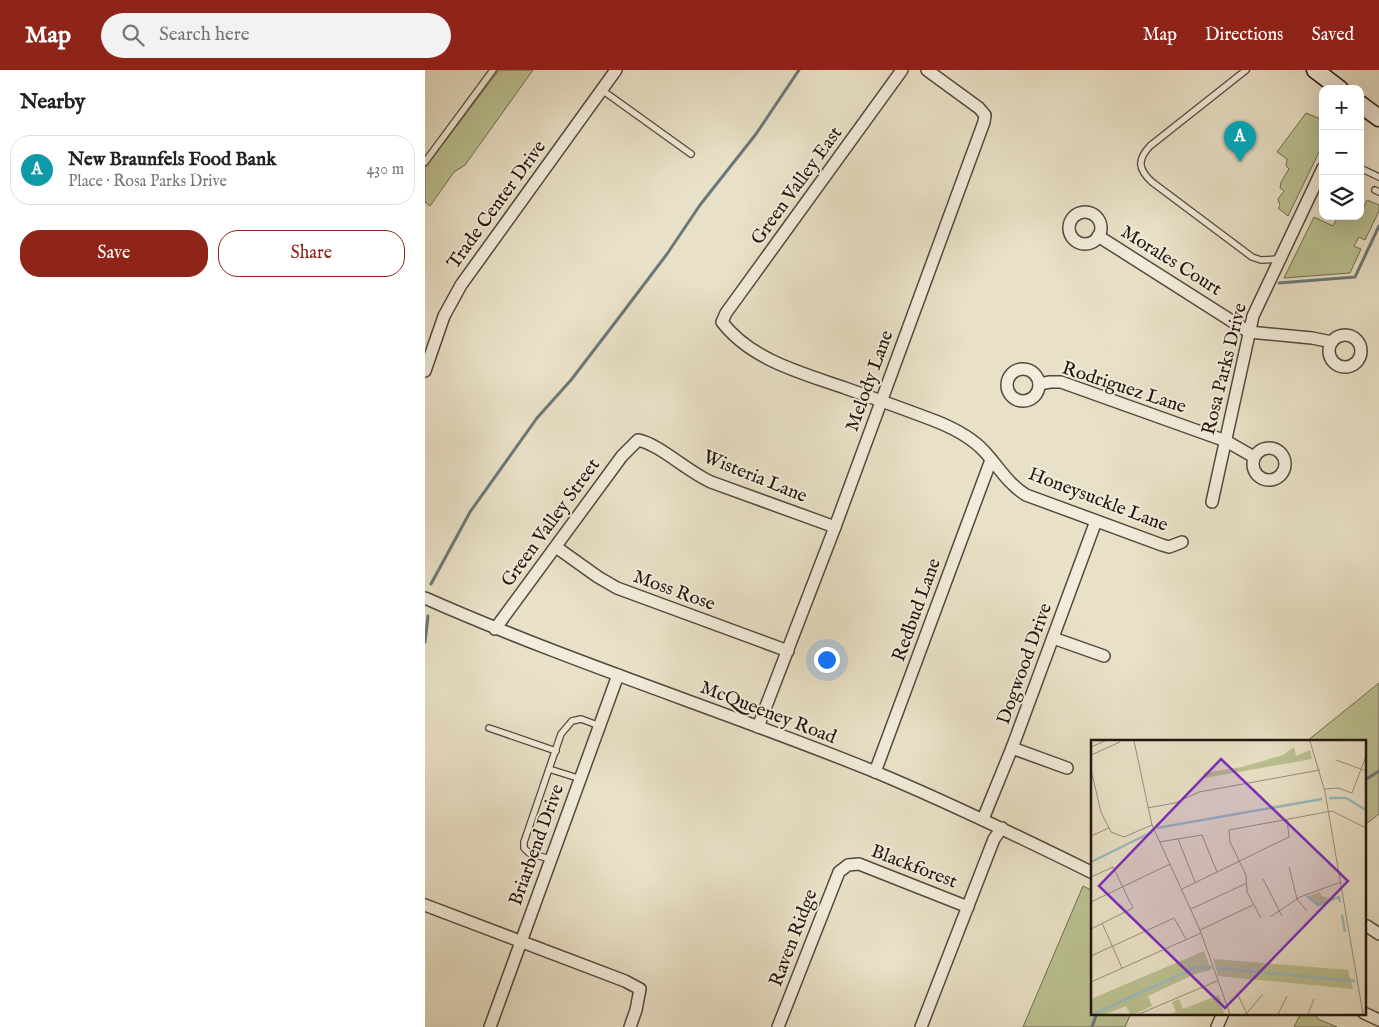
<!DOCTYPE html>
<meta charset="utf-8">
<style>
:root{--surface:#fff;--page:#f2f2f2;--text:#222;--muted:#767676;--line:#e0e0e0;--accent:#8f2418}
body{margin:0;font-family:"IM FELL English",serif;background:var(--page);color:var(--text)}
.controls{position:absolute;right:15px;top:15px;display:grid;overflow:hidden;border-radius:10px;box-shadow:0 5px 20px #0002}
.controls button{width:45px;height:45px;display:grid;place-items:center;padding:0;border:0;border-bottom:1px solid var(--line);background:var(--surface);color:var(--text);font:25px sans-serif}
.you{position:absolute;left:401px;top:589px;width:18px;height:18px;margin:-12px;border:4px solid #fff;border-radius:50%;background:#1a73e8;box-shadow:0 0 0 8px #1a73e833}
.badge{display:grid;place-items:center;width:32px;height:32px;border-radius:50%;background:var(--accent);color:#fff;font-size:16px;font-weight:700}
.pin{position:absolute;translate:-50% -41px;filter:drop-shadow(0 1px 2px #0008)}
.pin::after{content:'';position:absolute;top:26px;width:18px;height:15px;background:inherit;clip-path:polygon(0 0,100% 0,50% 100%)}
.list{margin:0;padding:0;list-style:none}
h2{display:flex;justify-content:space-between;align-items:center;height:65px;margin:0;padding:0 20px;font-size:21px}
h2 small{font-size:16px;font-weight:400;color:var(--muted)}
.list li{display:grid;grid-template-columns:32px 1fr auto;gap:15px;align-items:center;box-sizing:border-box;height:70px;margin:0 10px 10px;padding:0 10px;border:1px solid var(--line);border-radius:20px}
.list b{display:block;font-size:19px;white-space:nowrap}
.list p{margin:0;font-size:16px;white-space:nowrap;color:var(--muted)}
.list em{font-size:16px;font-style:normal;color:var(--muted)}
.actions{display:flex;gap:10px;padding:15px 20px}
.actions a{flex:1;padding:11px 0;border:1px solid var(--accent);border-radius:20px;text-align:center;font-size:18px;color:var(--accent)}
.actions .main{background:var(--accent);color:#fff}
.icon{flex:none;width:28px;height:28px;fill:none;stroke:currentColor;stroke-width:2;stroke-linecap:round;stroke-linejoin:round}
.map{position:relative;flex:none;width:954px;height:957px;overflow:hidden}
header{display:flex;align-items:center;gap:30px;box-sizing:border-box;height:70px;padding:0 25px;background:var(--accent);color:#fff}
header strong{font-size:24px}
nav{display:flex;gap:28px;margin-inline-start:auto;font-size:18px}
.search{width:350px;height:45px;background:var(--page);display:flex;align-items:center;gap:12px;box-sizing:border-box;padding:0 18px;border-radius:28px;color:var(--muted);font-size:19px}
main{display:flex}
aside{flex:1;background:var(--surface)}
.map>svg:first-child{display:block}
.green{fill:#bbc192;stroke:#6e6b50}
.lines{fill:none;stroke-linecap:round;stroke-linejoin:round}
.stream{stroke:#6a7978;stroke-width:3}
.lane-casing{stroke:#54483d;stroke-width:8}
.street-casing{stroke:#54483d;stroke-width:14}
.secondary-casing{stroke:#22150f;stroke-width:19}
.lane{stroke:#f1ecdb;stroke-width:5.5}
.street{stroke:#f1ecdb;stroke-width:11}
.secondary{stroke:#f1ecdb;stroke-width:16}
.labels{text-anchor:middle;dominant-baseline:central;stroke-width:4;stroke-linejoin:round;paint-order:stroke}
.street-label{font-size:19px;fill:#22150f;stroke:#f1ecdb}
.inset-river{fill:none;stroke:#9abbbe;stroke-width:2.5}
.inset-road{fill:none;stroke:#998f7d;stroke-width:1}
.view{fill:#7b2cbf;fill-opacity:0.15;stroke:#7b2cbf;stroke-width:2.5}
.inset-edge{fill:none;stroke:#22150f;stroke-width:2.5}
</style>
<header>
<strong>Map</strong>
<div class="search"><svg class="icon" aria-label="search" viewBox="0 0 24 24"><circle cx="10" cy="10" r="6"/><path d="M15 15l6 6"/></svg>Search here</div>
<nav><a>Map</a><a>Directions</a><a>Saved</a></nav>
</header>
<main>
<aside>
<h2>Nearby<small></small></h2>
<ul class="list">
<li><span class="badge" style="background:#0f9aa8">A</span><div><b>New Braunfels Food Bank</b><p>Place · Rosa Parks Drive</p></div><em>430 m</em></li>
</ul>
<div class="actions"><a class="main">Save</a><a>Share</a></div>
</aside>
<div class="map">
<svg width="954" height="957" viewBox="0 0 954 957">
<rect width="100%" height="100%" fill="#e9e1c7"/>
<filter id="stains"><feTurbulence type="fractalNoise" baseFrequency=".004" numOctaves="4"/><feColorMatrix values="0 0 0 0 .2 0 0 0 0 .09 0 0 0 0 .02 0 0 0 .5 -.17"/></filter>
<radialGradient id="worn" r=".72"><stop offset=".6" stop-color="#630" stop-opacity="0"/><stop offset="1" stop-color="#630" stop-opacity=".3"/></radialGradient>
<!-- green -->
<g class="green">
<path d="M74,0H108L40,95L29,102L5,136L0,132V98Z"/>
<path d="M881,43L898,50V74L863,146L853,138L855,136L853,129L859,121L855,118L856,112L864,99L861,96L862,89L852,82Z"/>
<path d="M942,130L954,135V141L940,170L934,167L929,176L936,179L925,203L859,208L889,147L908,156L913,146H935Z"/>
<path d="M954,613V744L940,755V671H882Z"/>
<path d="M658,816L668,821V943H706L700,957H598Z"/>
<path d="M876,943H889L893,949L912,957H869Z"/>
</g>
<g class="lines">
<!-- stream -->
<g class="stream">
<path d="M854,213L930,207L954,156"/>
<path d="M6,514L45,442L112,348L146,310L189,254L242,184L275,135L331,64L374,0"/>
<path d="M0,572L3,546"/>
<path d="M940,710L954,701"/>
<path d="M667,957L672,943"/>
</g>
<defs>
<g id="lane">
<path d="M821,0L725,76C712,90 713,99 727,112L827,187L836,190L854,189"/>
<path d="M177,20L266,84"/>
<path d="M0,92L68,0"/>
<path d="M935,98L954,107"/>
<path d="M950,120L954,122"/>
<path d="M64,658L131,681"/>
<path d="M124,699L156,709"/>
<path d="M125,789L104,783L99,778V772L136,664L147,651L156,649L175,656"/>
</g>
<g id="street">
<path d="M477,0L301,243L297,252C326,290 377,303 420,318C451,329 482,340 513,352C530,359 546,367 559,381C573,396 583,414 601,425L737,475L744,477L757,472"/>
<circle cx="660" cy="158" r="16"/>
<path d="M673,166L824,262L887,268L907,272"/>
<circle cx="920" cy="281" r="16"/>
<circle cx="598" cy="315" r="16"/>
<path d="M0,301L19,246L36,215L191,0"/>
<path d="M614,314L625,312H636L801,371L829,387"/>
<circle cx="844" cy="394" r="16"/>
<path d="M787,432L828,246L898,98"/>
<path d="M131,477L173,507L192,518L363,581"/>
<path d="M0,528C147,593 300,641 448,701C523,732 595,767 668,803"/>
<path d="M70,559L197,386L213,370C234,374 263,402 286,412L410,457"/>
<path d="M628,568L679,586"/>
<path d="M333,657L410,457L559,52L560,45L554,38L502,0"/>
<path d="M587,678L642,698"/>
<path d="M450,702L566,390"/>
<path d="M558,749L587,678L671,451"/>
<path d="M0,835L200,911L215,919L211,940L205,957"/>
<path d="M942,856L954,864"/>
<path d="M939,943L954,950"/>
<path d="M65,957L193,605"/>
<path d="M353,957L414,802L423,795L434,794L543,837"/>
<path d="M496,957L569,769L577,758"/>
<path d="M792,957L798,943"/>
</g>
<g id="secondary">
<path d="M890,0L915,19"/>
<path d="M935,34L954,48"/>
</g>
</defs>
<!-- lane casing -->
<use href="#lane" class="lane-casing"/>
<!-- street casing -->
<use href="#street" class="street-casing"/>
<!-- secondary casing -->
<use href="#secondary" class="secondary-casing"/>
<!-- lane -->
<use href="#lane" class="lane"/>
<!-- street -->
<use href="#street" class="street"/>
<!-- secondary -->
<use href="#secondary" class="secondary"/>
</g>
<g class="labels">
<!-- street labels -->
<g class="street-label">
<text transform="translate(372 116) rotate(-54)">Green Valley East</text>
<text transform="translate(72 135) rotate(-54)">Trade Center Drive</text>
<text transform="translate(746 191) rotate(32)">Morales Court</text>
<text transform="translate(800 299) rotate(-76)">Rosa Parks Drive</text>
<text transform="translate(445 311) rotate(-70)">Melody Lane</text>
<text transform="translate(699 318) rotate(18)">Rodriguez Lane</text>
<text transform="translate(330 407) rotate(22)">Wisteria Lane</text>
<text transform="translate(673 430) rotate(21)">Honeysuckle Lane</text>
<text transform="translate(126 453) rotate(-54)">Green Valley Street</text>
<text transform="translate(249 521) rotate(20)">Moss Rose</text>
<text transform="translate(492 540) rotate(-70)">Redbud Lane</text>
<text transform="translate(600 594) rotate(-70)">Dogwood Drive</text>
<text transform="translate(343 643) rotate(21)">McQueeney Road</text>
<text transform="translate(112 775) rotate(-70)">Briarbend Drive</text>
<text transform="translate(489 797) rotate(21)">Blackforest</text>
<text transform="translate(369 868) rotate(-69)">Raven Ridge</text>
</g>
</g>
<!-- overview -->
<g transform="translate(666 670)">
<rect width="275" height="275" fill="#e9e1c7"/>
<path d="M203,7L205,16L219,10L221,19L114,38L113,33L151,27L192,15ZM229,152L231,156L239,159L227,164L218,156ZM113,211L120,230L104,234L57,256L61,266L44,274H39L35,266L15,274H0V259ZM121,215L123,219L257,230L262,249L127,236ZM128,255L133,274H79L85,272L81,262L88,259L92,269Z" fill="#bbc192"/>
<path class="inset-river" d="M238,58H255L275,70M66,88L231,59M0,122L61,92M216,156L227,165L248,157L249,162M251,175L254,192M125,228L264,241M3,274L103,228L121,227"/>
<path class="inset-road" d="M43,1L61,85L109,190L139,274M219,1L234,52L272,274M0,7L14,1M0,15L29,2M245,20L275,31M0,30L10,72L20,92L33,97L61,85M234,49L247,48L261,53L275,16M56,68L84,63L108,52L229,30M0,96L18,88M87,99L104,142M68,102L111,95L126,132M198,127L206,159L216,171M0,137L22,127L42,168L0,189M172,139L191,176M91,149L198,97L196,80M0,162L79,124M100,169L156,143M179,177L209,157L250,142M170,178L156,152L155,135L139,102L138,90L241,71L275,88M11,183L31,228M109,190L162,165M0,216L83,178L95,199M0,242L110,193M146,253L156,274M48,274L126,241M155,274L172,254M187,274L196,256M217,274L223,259"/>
<path class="view" d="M130,19L257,141L134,268L8,146Z"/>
<rect width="275" height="275" class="inset-edge"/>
</g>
<rect width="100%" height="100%" filter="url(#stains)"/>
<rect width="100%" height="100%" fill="url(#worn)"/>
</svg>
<div class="controls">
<button>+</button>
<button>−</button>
<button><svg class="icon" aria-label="layers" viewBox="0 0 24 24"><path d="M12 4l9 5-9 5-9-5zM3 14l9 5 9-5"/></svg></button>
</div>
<div class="you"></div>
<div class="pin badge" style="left:815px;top:92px;background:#0f9aa8">A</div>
</div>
</main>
